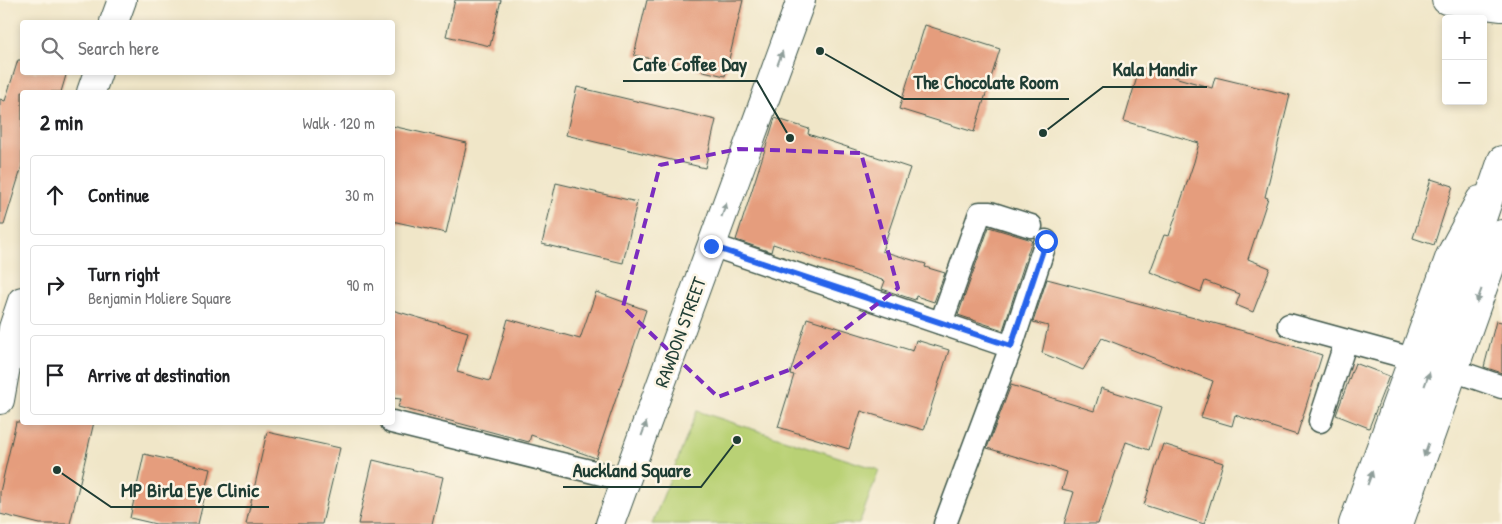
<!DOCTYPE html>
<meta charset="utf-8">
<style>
:root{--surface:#fff;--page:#f6f6f6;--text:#202124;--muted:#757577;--line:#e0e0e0}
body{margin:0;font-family:"Patrick Hand",sans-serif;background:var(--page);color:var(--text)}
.controls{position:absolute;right:15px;top:15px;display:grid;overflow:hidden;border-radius:5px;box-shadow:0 2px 8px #0003}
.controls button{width:45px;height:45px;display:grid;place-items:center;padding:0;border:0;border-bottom:1px solid var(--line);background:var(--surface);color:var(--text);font:25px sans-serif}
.stop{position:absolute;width:15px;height:15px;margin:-11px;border:4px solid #2563eb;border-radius:50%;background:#fff}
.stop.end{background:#2563eb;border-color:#fff;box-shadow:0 1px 5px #0008}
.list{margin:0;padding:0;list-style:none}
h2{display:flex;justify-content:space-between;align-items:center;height:65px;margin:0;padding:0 20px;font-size:21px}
h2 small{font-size:16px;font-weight:400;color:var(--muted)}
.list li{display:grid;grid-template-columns:32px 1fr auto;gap:15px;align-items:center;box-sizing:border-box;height:80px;margin:0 10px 10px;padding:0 10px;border:1px solid var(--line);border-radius:5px}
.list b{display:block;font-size:19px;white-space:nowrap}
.list p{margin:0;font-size:16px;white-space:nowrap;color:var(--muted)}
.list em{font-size:16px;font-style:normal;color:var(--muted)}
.icon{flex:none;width:28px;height:28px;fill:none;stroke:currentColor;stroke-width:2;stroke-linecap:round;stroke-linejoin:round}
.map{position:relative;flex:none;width:1502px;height:524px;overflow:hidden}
.search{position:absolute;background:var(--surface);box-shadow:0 2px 8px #0003;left:20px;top:20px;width:375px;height:55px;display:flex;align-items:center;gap:12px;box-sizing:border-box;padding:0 18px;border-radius:5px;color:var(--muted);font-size:19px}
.panel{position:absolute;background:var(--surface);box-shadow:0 2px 8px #0003;left:20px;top:90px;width:375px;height:335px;border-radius:5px}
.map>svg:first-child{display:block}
.green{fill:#b9d175;stroke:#6c8754}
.building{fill:#e59d7d}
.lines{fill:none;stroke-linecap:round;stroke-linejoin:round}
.minor-casing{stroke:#3e564a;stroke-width:25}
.tertiary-casing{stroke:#3e564a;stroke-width:30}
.secondary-casing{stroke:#3e564a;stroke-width:30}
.primary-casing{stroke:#3e564a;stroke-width:30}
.trunk-casing{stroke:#3e564a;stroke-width:30}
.minor{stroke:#fff;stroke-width:22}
.tertiary{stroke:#fff;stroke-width:28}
.secondary{stroke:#fff;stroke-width:28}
.primary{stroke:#fff;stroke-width:28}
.trunk{stroke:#fff;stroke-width:28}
.oneway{fill:#8f9e9a}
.route{stroke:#2563eb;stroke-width:6}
.marked{fill:none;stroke:#7b2cbf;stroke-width:4;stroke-dasharray:10 6;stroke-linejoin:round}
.labels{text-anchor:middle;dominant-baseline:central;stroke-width:5;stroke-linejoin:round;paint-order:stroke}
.street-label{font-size:19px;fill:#1f3d34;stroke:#fcf5e5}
.leader{fill:none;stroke:#1f3d34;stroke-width:2}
.callout-dot{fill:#1f3d34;stroke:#fcf5e5;stroke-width:2}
.callout-label{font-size:20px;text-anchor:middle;font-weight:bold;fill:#1f3d34;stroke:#fcf5e5;stroke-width:5;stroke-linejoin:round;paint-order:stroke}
</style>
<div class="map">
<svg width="1502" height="524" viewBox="0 0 1502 524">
<rect width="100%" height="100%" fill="#fcf5e5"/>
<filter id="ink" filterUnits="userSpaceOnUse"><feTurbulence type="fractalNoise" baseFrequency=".02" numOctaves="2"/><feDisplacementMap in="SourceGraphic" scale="10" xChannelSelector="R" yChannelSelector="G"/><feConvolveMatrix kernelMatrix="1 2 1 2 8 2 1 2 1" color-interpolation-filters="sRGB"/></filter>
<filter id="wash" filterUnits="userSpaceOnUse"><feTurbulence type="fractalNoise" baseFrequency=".0096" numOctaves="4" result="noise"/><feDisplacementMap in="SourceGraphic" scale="20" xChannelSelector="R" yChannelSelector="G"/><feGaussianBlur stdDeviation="1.12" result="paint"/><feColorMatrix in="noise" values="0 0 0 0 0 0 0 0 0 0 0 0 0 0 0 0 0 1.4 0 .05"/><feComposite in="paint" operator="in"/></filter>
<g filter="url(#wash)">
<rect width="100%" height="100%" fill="#f0e6c8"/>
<!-- green -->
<path class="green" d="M697,411L879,470L859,524H652Z"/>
<g id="blocks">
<!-- building -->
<g class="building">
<path d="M455,0H501L490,46L446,36Z"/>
<path d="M647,0H743L725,76L634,55Z"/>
<path d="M925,25L1000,49L974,132L899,109Z"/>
<path d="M18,60H22V72H67L61,92H22V166L4,225H0V99L5,101Z"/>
<path d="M1140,67L1212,88L1215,77L1290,95L1265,197L1268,198L1248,259L1270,268L1253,312L1236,305L1240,294L1205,281L1201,292L1150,272L1164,235L1169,236L1194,162L1199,143L1124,121Z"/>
<path d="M577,87L716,120L705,168L566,135Z"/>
<path d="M775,118L809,129L808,134L910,168L882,251L926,264L925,267L945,273L934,302L916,296L915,300L882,289L885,281L773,244L771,252L736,240Z"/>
<path d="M392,126L467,143L446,233L392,221Z"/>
<path d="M1431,179L1453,186L1434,245L1413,238Z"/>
<path d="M556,183L637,202L623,263L542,244Z"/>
<path d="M989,227L1032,240L1003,330L958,315Z"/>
<path d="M1047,279L1251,333L1322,355L1297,435L1235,415L1232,426L1201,417L1213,381L1102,338L1083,370L1042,353L1048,326L1033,322Z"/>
<path d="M596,292L646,310L596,458L531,435L529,442L398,407L401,399L392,398V310L468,332L457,372L490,381L508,319L580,339Z"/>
<path d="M807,318L913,351L916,340L949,350L924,430L861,411L849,449L778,427L794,375L790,374Z"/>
<path d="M1496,321L1502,322V373L1484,367Z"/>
<path d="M1355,363L1389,376L1369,428L1336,415Z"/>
<path d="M1011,385L1094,411L1101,388L1162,407L1149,450L1126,442L1098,524H1064L1074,492L1062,489L1067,472L987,448Z"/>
<path d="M16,422H94L70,524H40L0,514V492Z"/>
<path d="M267,432L340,448L322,524H246Z"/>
<path d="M1163,444L1223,463L1204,524L1144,505Z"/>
<path d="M144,454L211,469L198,524H156L130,518Z"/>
<path d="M373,460L443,477L432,524H358Z"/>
</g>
</g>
</g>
<g filter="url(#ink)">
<use href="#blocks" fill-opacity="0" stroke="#3e564a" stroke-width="1"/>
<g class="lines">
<defs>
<g id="minor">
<path d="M711,245L1011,347L945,524"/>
<path d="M941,323L980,213H990L1031,226"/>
<path d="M1289,325L1413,359"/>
<path d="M1011,347L1046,241"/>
<path d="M1453,370L1502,387"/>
<path d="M1320,421L1346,341"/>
<path d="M392,422L626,480"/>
</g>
<path id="tertiary" d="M610,524L801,0"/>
<g id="secondary">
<path d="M1446,0L1502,7"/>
<path d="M114,22L122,0"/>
<path d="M91,92L98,72"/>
<path d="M0,400L13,328L22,301"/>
</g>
<g id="primary">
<path d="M1353,524L1450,256L1480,200"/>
<path d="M1399,524L1502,234"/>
</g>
<path id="trunk" d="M1376,524L1438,348L1502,160"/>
</defs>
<!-- minor casing -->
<use href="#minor" class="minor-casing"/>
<!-- tertiary casing -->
<use href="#tertiary" class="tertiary-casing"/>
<!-- secondary casing -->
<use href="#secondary" class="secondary-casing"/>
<!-- primary casing -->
<use href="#primary" class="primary-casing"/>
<!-- trunk casing -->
<use href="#trunk" class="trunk-casing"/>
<!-- minor -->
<use href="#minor" class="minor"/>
<!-- tertiary -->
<use href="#tertiary" class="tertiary"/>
<!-- secondary -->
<use href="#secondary" class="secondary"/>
<!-- primary -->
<use href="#primary" class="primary"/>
<!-- trunk -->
<use href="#trunk" class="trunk"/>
</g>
<!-- one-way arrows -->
<defs><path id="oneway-solid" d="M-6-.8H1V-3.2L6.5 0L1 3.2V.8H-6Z" transform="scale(1.25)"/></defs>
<g class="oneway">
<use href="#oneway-solid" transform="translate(780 58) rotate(-70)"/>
<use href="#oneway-solid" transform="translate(724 210) rotate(-70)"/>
<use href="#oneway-solid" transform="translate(1479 296) rotate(110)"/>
<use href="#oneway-solid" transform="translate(1427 379) rotate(-70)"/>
<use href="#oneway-solid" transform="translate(644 429) rotate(-70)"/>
<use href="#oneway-solid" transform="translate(1426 450) rotate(109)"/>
<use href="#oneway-solid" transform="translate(1370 478) rotate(-70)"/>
</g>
</g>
<g class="lines" filter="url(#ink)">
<!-- route -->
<path class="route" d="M711,246L1011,346L1046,241"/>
</g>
<!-- marked area -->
<path class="marked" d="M738,149L861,153L898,288L794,368L718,397L623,307L660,165Z"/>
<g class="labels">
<!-- street labels -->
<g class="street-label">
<text transform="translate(680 332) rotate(-70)">RAWDON STREET</text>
</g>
</g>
<!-- callouts -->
<path class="leader" d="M790 138L757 81H623M1043 133L1103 87H1207M820 51L904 99H1069M737 440L701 487H563M57 470L111 507H269"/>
<g class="callout-dot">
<circle cx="790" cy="138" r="5"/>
<circle cx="1043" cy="133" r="5"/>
<circle cx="820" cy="51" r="5"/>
<circle cx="737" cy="440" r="5"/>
<circle cx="57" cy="470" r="5"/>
</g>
<g class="callout-label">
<text x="690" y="71">Cafe Coffee Day</text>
<text x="1155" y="76">Kala Mandir</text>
<text x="986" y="89">The Chocolate Room</text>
<text x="632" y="477">Auckland Square</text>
<text x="190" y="497">MP Birla Eye Clinic</text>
</g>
</svg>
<div class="controls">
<button>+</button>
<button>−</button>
</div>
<div class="stop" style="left:1046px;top:241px"></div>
<div class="stop end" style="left:711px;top:246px"></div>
<div class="search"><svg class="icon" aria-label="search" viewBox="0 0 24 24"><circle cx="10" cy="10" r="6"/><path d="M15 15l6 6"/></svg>Search here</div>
<section class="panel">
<h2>2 min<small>Walk · 120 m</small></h2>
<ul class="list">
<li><svg class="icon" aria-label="ahead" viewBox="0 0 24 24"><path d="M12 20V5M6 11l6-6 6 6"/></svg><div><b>Continue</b></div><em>30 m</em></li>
<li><svg class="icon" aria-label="right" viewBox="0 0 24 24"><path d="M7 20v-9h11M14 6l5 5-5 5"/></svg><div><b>Turn right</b><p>Benjamin Moliere Square</p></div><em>90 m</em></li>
<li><svg class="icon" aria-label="arrive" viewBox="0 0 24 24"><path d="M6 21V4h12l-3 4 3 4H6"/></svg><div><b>Arrive at destination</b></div></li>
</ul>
</section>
</div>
